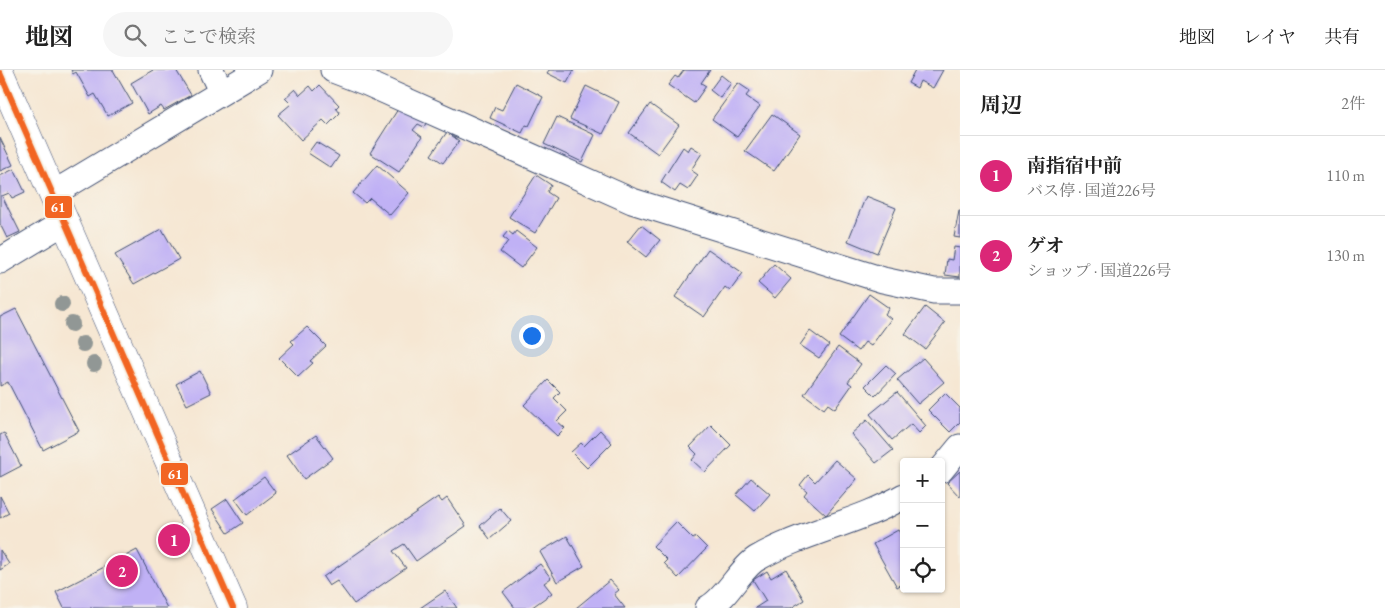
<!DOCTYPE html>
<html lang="ja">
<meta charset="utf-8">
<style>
:root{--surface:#fff;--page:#f6f6f6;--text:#222;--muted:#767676;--line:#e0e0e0;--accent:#db2777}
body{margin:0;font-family:"EB Garamond","Noto Serif JP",serif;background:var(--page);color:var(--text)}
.controls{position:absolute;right:15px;bottom:15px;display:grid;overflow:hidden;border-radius:5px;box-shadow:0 1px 4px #0004}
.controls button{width:45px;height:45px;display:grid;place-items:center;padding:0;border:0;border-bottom:1px solid var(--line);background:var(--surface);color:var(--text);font:25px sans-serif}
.you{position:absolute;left:531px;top:265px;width:18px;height:18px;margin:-12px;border:4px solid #fff;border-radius:50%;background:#1a73e8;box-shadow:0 0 0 8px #1a73e833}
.badge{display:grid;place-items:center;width:32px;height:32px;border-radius:50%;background:var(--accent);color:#fff;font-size:16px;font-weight:700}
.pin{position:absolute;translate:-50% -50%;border:2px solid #fff;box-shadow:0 1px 5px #0006}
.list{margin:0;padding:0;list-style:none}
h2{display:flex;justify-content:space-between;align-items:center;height:65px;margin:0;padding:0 20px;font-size:21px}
h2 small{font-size:16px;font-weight:400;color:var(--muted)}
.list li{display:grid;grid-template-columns:32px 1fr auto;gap:15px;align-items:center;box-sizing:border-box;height:80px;padding:0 20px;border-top:1px solid var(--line)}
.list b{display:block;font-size:19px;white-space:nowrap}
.list p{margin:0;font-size:16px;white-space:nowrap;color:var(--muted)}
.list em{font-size:16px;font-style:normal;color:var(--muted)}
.icon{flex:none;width:28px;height:28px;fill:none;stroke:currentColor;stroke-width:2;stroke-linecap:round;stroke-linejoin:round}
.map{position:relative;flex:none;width:960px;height:538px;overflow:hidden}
header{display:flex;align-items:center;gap:30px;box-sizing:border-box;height:70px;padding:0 25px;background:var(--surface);border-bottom:1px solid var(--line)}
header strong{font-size:24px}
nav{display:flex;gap:28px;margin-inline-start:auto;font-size:18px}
.search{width:350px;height:45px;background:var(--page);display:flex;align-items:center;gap:12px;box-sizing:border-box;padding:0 18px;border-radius:28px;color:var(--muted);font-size:19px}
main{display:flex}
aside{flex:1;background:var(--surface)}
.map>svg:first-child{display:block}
.building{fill:#c0b1f5}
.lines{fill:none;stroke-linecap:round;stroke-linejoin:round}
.minor-casing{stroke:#3c4b70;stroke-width:27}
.trunk-casing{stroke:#3c4b70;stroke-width:29}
.minor{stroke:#fff;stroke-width:25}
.trunk{stroke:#fff;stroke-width:28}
.bus-1-casing{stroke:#f7f3e8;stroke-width:10}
.bus-1{stroke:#f26522;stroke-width:6}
.tree{fill:#919795}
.line-badge{stroke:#f7f3e8;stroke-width:2}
.badge-label{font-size:14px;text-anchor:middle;font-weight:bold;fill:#fff}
</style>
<header>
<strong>地図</strong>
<div class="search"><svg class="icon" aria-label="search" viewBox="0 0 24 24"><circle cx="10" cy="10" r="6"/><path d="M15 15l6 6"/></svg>ここで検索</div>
<nav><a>地図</a><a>レイヤ</a><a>共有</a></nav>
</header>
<main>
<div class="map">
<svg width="960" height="538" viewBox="0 0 960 538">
<rect width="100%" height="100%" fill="#f7f3e8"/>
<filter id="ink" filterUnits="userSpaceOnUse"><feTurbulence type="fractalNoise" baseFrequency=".02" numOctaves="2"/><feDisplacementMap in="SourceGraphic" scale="10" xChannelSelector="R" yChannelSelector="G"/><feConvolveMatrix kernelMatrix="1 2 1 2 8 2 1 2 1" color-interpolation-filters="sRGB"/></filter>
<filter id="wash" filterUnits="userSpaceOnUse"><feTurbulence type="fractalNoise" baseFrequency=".0096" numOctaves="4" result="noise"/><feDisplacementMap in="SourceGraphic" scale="20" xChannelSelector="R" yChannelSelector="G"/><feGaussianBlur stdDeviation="1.12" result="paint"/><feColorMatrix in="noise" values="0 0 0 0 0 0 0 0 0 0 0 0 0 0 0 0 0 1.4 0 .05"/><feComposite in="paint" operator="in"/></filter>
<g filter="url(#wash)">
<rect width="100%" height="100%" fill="#f6e7d3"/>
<g id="blocks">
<!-- building -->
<g class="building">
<path d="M71,0H113L132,33L108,46L95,24L90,27L76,2L73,4Z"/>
<path d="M153,0H176L191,25L164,40L161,36L148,44L131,13Z"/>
<path d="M549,0H574L567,13L547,3Z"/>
<path d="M684,0H710L701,13L706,16L694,33L668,15L675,6L678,8Z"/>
<path d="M915,0H943L933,18L920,11L917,18L908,13Z"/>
<path d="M721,5L731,13L720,28L710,20Z"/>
<path d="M516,13L543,27L529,56L526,55L522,63L490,48L495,37L502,40Z"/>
<path d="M738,13L750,21L746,26L760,36L737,67L712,49Z"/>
<path d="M320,15L339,35L336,38L340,43L328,55L323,50L301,70L278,45L291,34L285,28L295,19L300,25L310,16L314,21Z"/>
<path d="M586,16L619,32L603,64L570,49Z"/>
<path d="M650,34L679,55L658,84L629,63Z"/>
<path d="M400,36L426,53L424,57L418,54L413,60L422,67L399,102L370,83Z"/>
<path d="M772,44L800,64L774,101L745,81Z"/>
<path d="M557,47L595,65L582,92L544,74Z"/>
<path d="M447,62L459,71L443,93L431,85Z"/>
<path d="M0,68L13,95L0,101Z"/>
<path d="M316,72L339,86L331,98L308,83Z"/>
<path d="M691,76L702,83L691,100L698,105L688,120L680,115L675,122L661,112L683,77L688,81Z"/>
<path d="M377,95L409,123L390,145L370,128L365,133L353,123Z"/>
<path d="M14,99L25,122L12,128L9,123L2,126L20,162L7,168L0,154V106Z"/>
<path d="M536,105L551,115L547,122L556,128L535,163L509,147Z"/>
<path d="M866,126L896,138L877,183L848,171Z"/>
<path d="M959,141H960V168L954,167Z"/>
<path d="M641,155L660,170L646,187L627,172Z"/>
<path d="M162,159L179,189L134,214L115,185Z"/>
<path d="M508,161L513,165L516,161L537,177L521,198L500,182L508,171L503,167Z"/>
<path d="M954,177L960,178V207L945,205L947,189L952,190Z"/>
<path d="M708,179L743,203L730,221L725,217L704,247L675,227Z"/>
<path d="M774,194L791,209L775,228L758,213Z"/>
<path d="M869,224L889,238L885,244L891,249L871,276L865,272L858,281L839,267Z"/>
<path d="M925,237L945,253L925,279L905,264Z"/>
<path d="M16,239L79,361L43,380L8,312L0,316V247Z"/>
<path d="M307,257L326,276L310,291L313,293L298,307L279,288L294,274L291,271Z"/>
<path d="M810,261L829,275L819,288L800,275Z"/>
<path d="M838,277L861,294L848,312L852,315L835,339L828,334L824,339L804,324Z"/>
<path d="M923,288L944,312L918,334L897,310Z"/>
<path d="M886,295L896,304L875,326L865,316Z"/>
<path d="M200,301L211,323L187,335L176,314Z"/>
<path d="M548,310L560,322L554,328L567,341L557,351L565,358L557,366L524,335Z"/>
<path d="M897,322L926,356L919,363L911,354L892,370L870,344Z"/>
<path d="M945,323L960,338V352L950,362L928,340Z"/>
<path d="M867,350L893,380L876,393L851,364Z"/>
<path d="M711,355L731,375L705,402L692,390L697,384L690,377Z"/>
<path d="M600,360L612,373L587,398L571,382L581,373L584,376Z"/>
<path d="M4,363L21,396L0,407V365Z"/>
<path d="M316,365L333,388L304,409L287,385Z"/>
<path d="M835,390L857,409L826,445L804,425L807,421L800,415L808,405L815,412Z"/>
<path d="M960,401V427L947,413Z"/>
<path d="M264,407L276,423L247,445L235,429Z"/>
<path d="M751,408L770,424L755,441L736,425Z"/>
<path d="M0,426L9,443L0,448Z"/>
<path d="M438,427L442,432L447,428L466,456L416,491L404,474L393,481L406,498L354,534L337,511L329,516L323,507Z"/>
<path d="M227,429L243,453L228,463L212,439Z"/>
<path d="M500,438L511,451L490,469L480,456Z"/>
<path d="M676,452L693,469L696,467L707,478L678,508L664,493L667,490L653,476Z"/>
<path d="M898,460L904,470V513L897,517L873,474Z"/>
<path d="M567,466L584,496L557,512L540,482Z"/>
<path d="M0,480L9,494L0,500Z"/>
<path d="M137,480L167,538H64L56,522Z"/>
<path d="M540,494L551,508L544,513L552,523L531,538H515L503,522Z"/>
<path d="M786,499L804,530L791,538H755L766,531L753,510L767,501L771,508Z"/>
<path d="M610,510L619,520L614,524L625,538H576Z"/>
<path d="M445,521L457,538H420Z"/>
</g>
</g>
</g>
<g filter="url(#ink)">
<use href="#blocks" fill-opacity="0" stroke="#3c4b70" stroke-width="1"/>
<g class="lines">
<defs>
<g id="minor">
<path d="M211,0L221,21"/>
<path d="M333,0L367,13L632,131L883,210L934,221H960"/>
<path d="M54,123L259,0"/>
<path d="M0,191L66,151"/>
<path d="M941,400L960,377"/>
<path d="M708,538C727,528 740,499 756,489C802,462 858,453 904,426"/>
</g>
<path id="trunk" d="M0,3L233,538"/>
</defs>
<!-- minor casing -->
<use href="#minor" class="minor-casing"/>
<!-- trunk casing -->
<use href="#trunk" class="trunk-casing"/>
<!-- minor -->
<use href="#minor" class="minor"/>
<!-- trunk -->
<use href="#trunk" class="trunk"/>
<defs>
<path id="bus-1" d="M0,3L233,538"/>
</defs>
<!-- bus-1 casing -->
<use href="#bus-1" class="bus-1-casing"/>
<!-- bus-1 -->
<use href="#bus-1" class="bus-1"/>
</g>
<!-- trees -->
<g class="tree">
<circle cx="62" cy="234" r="8"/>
<circle cx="72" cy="254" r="8"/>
<circle cx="83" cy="274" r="8"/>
<circle cx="94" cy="294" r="8"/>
</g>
</g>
<g class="line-badge">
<rect x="44" y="125" width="29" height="24" rx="5" fill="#f26522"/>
<rect x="160" y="392" width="29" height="24" rx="5" fill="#f26522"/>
</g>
<g class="badge-label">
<text x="58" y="142">61</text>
<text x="175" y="409">61</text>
</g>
</svg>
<div class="controls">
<button>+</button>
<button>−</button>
<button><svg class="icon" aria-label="locate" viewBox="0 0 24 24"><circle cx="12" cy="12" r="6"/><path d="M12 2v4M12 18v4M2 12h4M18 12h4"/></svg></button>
</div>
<div class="you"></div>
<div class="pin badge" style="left:174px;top:470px">1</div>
<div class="pin badge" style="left:122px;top:501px">2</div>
</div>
<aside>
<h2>周辺<small>2件</small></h2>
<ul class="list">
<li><span class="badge">1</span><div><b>南指宿中前</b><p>バス停 · 国道226号</p></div><em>110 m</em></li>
<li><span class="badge">2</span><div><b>ゲオ</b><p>ショップ · 国道226号</p></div><em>130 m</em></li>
</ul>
</aside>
</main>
